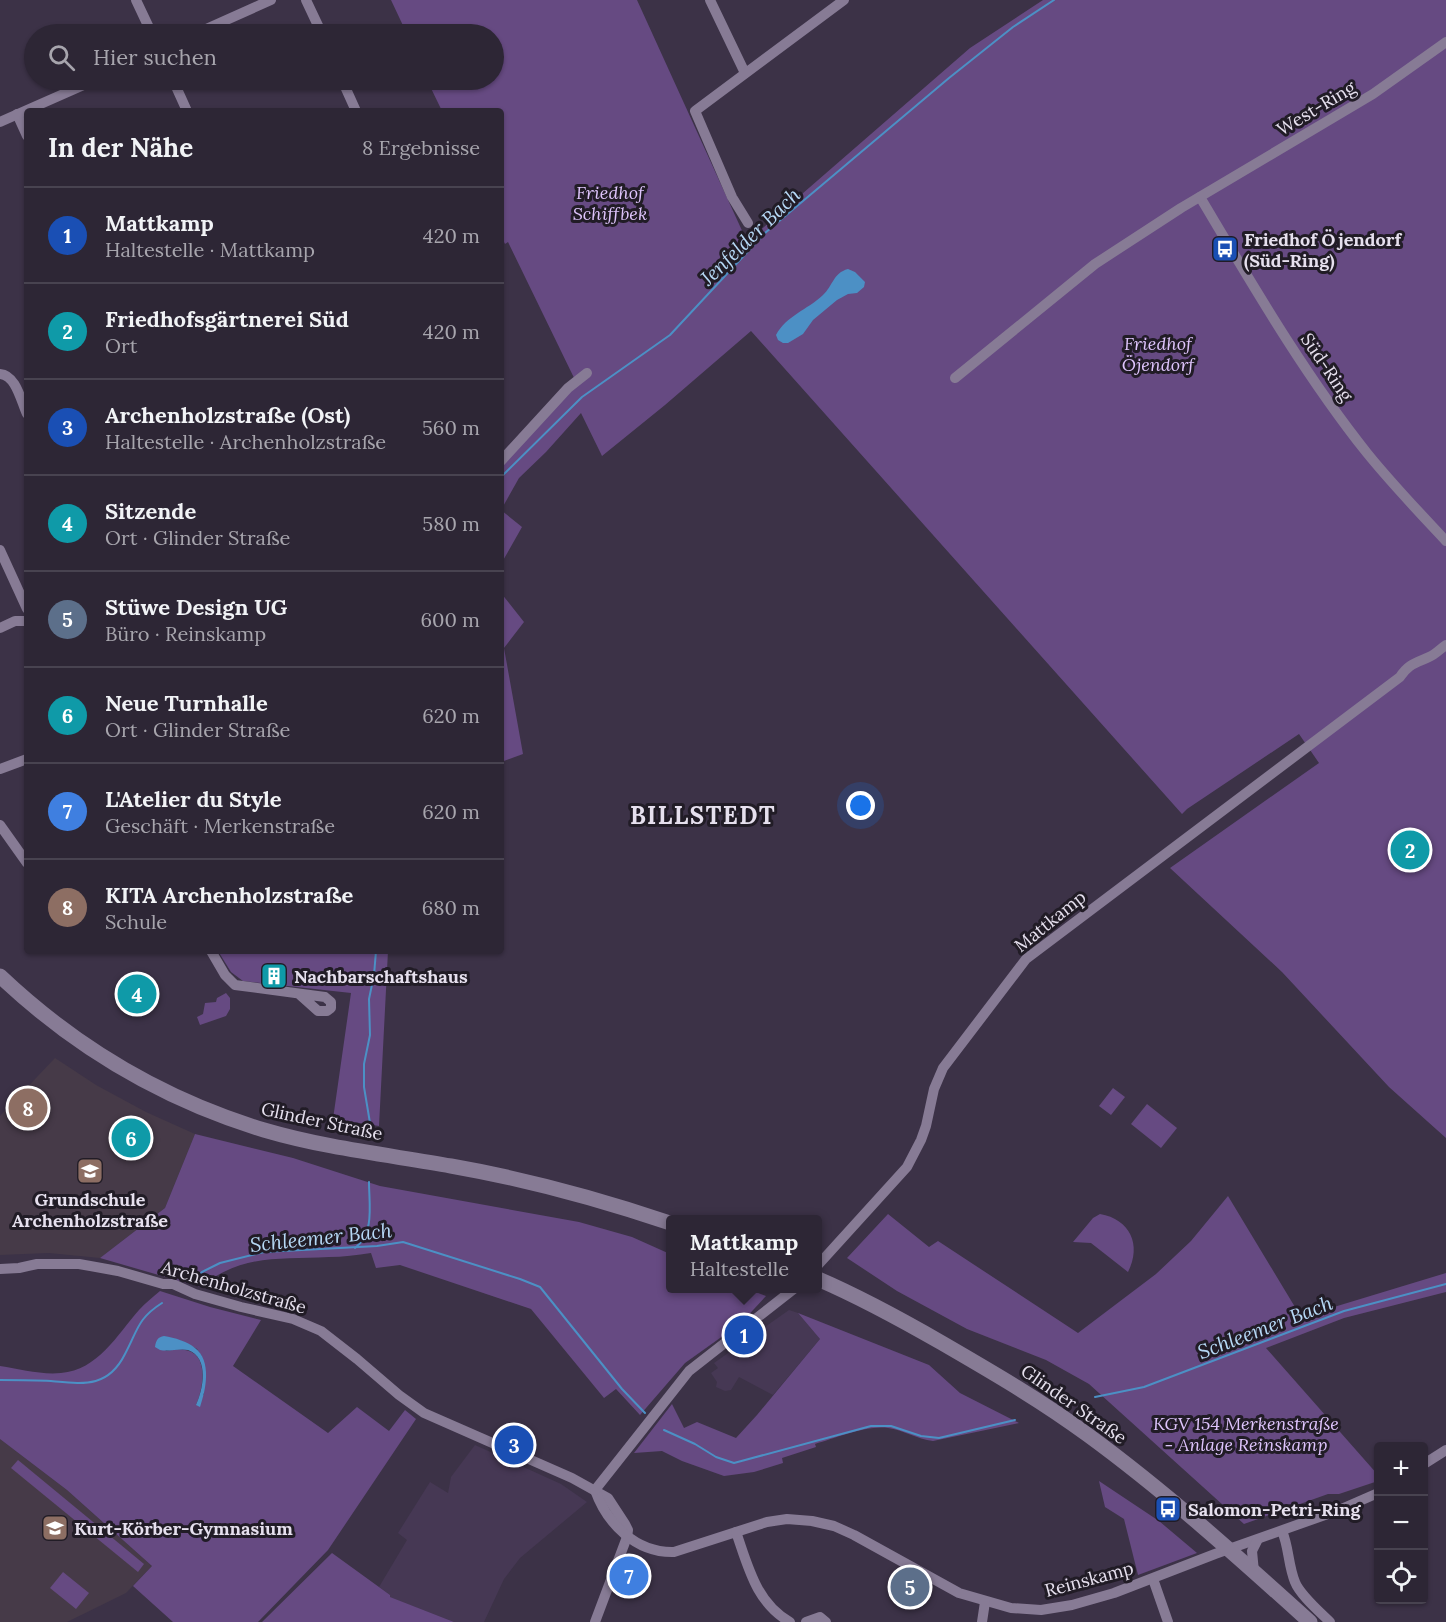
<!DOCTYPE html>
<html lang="de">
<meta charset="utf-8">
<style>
:root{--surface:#2d2635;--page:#352e3d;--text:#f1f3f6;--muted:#a7a5ad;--line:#484350;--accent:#57cec1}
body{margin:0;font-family:Lora,serif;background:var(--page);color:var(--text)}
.controls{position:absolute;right:18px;bottom:18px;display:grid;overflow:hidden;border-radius:6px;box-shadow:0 2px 4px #0004}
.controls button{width:54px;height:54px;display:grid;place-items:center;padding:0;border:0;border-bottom:2px solid var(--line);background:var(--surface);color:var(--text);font:30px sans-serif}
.you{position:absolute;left:861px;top:806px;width:21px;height:21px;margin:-15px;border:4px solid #fff;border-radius:50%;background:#1a73e8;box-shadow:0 0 0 9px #1a73e833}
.badge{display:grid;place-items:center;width:39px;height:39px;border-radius:50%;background:var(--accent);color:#fff;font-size:20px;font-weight:700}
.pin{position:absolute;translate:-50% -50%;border:3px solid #fff;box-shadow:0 2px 6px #0006}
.popup{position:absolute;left:666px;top:1215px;width:156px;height:78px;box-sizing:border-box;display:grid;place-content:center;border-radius:6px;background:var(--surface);filter:drop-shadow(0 2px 4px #0005);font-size:20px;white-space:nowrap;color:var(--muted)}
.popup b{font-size:22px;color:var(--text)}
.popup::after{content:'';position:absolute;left:50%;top:100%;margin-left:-12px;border:12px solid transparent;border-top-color:var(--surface)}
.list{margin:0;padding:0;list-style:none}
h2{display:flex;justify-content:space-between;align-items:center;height:78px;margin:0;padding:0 24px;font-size:26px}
h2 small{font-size:20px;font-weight:400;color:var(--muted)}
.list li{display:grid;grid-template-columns:39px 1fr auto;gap:18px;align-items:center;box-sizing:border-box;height:96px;padding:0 24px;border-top:2px solid var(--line)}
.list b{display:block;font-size:22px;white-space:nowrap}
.list p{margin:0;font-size:20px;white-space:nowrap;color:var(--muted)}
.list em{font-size:20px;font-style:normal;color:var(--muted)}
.icon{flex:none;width:33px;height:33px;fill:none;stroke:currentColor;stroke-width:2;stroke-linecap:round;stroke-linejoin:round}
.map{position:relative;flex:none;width:1446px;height:1622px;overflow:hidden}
.search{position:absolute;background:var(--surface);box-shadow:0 2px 4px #0004;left:24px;top:24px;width:480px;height:66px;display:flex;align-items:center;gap:15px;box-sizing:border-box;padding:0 21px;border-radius:33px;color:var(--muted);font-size:22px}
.panel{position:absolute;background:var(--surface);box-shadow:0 2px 4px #0004;left:24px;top:108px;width:480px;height:846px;border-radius:6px}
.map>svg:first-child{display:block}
.built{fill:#463854}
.education{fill:#463a48}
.green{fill:#664a82;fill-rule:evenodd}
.water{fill:#4c90c5}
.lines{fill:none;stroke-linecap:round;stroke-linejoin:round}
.stream{stroke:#4c90c5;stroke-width:2}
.minor{stroke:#877b95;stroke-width:10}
.secondary{stroke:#877b95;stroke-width:15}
.labels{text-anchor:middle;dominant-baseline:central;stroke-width:6;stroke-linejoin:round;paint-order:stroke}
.street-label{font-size:18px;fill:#e6e0ee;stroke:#211c26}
.park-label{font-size:18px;font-style:italic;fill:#dec4fc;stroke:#211c26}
.poi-label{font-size:18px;font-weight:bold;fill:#e6e0ee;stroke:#211c26;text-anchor:start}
.water-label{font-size:20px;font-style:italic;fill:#b6d8f5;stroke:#211c26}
.district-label{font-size:24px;font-weight:bold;letter-spacing:1.5px;fill:#e6e0ee;stroke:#211c26}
</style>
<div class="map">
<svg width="1446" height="1622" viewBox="0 0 1446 1622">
<rect width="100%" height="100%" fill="#3c3247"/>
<!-- built -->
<g class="built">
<path d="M789,1310L798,1313L820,1339L773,1395L739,1377L731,1390L725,1391L716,1387L717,1382L711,1373L718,1368L714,1363Z"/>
<path d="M475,1445L561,1484L587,1502L520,1558L504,1579L484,1622H454L389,1597L390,1595L379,1587L407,1540L398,1533L430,1482L448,1493L451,1477Z"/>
</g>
<!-- education -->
<g class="education">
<path d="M55,1058L96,1085L146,1112L195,1134L165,1208L100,1258L49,1253L0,1255V1116Z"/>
<path d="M0,1439L67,1490L152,1566L126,1593L67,1622H0Z"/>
</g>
<!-- green -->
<g class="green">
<path d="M391,0H637L744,235L749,240L970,48L1043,0H1446V1138L1389,1087L1282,972L1170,868L1319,763L1299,734L1187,809L1182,814L751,331L665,405L602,456L581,413L546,452L519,478L501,510L522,527L501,564V465L577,384L508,242L505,244L501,236V111H442L427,80H494V34H407Z"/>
<path d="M501,593L524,622L504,648L523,754L501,762Z"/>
<path d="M218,951H388L379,1126L333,1119L351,993L243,981L231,972Z"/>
<path d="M226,993L230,998V1009L226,1016L200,1025L197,1017L203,1014L205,1003L216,1002L217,998Z"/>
<path d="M1113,1088L1125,1097L1111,1115L1099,1106Z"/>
<path d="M1147,1104L1177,1128L1161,1148L1131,1124Z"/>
<path d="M195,1134L293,1158L380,1186L579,1222L632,1237L670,1254V1288L748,1289L766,1296L741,1323L685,1363L640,1415L616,1389L604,1398L531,1309L400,1265L376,1268L371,1253C357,1255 343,1257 329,1257C278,1260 244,1253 200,1287L100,1258L165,1208Z"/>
<path d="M1228,1196L1301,1317L1446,1273V1292L1344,1318L1266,1348L1378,1475V1481L1339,1494H1328L1244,1524L1089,1384L1046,1360L967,1329L897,1291L847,1258L888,1214L929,1247L938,1241L1078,1333L1156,1274L1191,1241Z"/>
<path d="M1100,1214C1130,1219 1142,1245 1128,1272L1091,1243L1073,1242L1093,1218Z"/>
<path d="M160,1291L210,1307L261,1320L233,1366L328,1433L357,1407L389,1431L405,1410L416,1419L328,1550L258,1622H173L133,1586L152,1566L67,1490L0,1439V1366C20,1369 41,1375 61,1373C98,1370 117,1335 139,1310C145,1303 153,1297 160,1291ZM179,1340L197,1349L202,1357L204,1394L196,1405C203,1389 210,1354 185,1350C179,1349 172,1350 165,1351Z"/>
<path d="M798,1313L929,1365L960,1393L1019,1423L933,1441C917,1439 903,1430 888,1428C867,1425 836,1438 815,1444L816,1447L782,1458L783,1463L754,1472L724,1476L682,1461L662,1451L634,1453L672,1404L684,1428L697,1422L736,1438L757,1415L820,1339Z"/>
<path d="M18,1460L144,1564L138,1572L11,1468Z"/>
<path d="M1099,1481L1159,1521L1197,1553L1138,1575L1124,1519L1105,1507Z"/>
<path d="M332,1553L390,1595V1597L454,1622H262Z"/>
<path d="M63,1572L89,1593L76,1609L50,1588Z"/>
</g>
<!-- water -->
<g class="water">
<path d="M848,269L855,272L865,282L864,287L857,293L848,294L837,300L813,320L803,334L788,343H783L778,340L776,335C786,316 807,310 823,295C833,286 833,273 848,269Z"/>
<path d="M164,1336C175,1338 187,1341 195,1348C212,1361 206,1390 200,1407L196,1405C203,1390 210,1358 188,1350C179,1348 169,1352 160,1350L155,1347C156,1340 158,1337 164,1336Z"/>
</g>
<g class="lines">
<!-- stream -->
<g class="stream">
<path d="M501,477L582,397L670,335L765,233L949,78L1013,27L1054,0"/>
<path d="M370,1123L364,1087V1064L370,1035L369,999L374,975L376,951"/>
<path d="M355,1248C375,1233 369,1204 369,1182"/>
<path d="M192,1281L202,1272L220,1263L264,1252L377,1246L403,1242L520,1279L540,1287L622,1389L645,1413"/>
<path d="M0,1380C17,1380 34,1380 51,1381C84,1384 108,1388 125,1354C138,1330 137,1319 162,1303"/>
<path d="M1095,1397L1144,1387L1344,1311L1446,1284"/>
<path d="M664,1430L695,1444L716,1457L734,1463L871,1426H891L921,1436L939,1438L1015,1420"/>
</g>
<!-- minor -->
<g class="minor">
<path d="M136,0L152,34"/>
<path d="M306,0L322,34"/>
<path d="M710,0L745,73"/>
<path d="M195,34L271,0"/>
<path d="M173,80L187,111"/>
<path d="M342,80L356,111"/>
<path d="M17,114L27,136"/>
<path d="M0,122L95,80"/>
<path d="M1200,197C1252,284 1304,374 1367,453C1392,484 1419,512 1446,541"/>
<path d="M748,223L732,197L695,111L844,0"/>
<path d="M0,374C16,375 21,401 27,414"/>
<path d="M955,378L1095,264L1181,208L1373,94L1446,42"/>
<path d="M501,461L568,388L587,373"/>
<path d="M0,550L27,609"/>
<path d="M0,628L15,621H26"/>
<path d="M0,769L27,759"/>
<path d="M0,825L27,863"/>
<path d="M211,951L225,975L235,985L325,997L331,1002V1008L327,1011H318L299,994"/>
<path d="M818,1265L907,1167L921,1140L926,1126L934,1089L943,1068L1026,959L1400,677C1408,664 1416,663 1429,657C1435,655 1441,648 1446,645"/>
<path d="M0,1269L19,1268L37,1264H79L118,1271L163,1284H173L195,1294L241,1307L293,1319L321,1331L357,1359L399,1395L424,1413L572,1478L608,1498L625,1524L628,1530L627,1537L595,1622"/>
<path d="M1424,1464L1446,1450"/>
<path d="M595,1490C607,1524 636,1553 674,1552L767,1522L787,1519L812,1521L834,1526L854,1535L959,1593L1011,1608L1041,1610L1072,1605L1114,1593L1215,1554L1339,1510L1378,1493"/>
<path d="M595,1490L689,1371L795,1288"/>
<path d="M1282,1531C1289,1547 1288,1565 1295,1582C1300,1595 1320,1612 1330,1622"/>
<path d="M736,1532C748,1566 756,1603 790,1622"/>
<path d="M1254,1572L1252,1551L1257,1541"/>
<path d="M1153,1579L1168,1622"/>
<path d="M806,1622L820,1617L826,1622"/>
<path d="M982,1622L985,1602"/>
</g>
<!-- secondary -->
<g class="secondary">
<path d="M0,976C75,1047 165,1100 264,1130C325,1148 389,1155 451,1166C525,1179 599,1199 670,1223"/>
<path d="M818,1279C860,1297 902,1320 942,1343C992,1372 1042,1401 1088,1435C1166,1492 1238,1557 1310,1622"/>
</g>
</g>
<!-- icons -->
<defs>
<symbol id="bus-square" viewBox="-11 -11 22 22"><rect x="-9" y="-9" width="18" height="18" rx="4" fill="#1a4fb4" stroke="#211c26"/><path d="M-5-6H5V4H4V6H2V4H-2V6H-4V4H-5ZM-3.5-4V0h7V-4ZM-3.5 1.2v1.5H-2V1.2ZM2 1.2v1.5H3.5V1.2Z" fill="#fff"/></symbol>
<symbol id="building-square" viewBox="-11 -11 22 22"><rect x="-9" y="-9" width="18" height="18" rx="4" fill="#0f9aa8" stroke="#211c26"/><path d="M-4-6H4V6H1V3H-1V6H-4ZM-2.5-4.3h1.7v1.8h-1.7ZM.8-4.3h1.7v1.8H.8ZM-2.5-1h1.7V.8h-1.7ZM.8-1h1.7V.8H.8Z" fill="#fff"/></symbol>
<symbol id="school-square" viewBox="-11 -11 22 22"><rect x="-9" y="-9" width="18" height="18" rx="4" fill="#8d6e63" stroke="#211c26"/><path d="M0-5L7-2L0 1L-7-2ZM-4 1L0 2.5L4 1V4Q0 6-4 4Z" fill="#fff"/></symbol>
</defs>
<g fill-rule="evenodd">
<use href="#bus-square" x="1210" y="234" width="30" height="30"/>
<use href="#building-square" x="259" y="961" width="30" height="30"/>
<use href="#school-square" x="75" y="1156" width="30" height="30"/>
<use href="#bus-square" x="1153" y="1494" width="30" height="30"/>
<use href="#school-square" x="40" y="1513" width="30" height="30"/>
</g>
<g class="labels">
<!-- street labels -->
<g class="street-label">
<text transform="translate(1316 108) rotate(-31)">West-Ring</text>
<text transform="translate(1327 367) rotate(56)">Süd-Ring</text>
<text transform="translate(1050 921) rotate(-39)">Mattkamp</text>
<text transform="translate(322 1121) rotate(12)">Glinder Straße</text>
<text transform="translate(234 1287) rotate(16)">Archenholzstraße</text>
<text transform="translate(1074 1404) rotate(35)">Glinder Straße</text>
<text transform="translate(1089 1579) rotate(-15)">Reinskamp</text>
</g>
<!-- park labels -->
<g class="park-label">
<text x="610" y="192">Friedhof<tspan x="610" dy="21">Schiffbek</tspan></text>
<text x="1158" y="343">Friedhof<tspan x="1158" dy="21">Öjendorf</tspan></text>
<text x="1246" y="1423">KGV 154 Merkenstraße<tspan x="1246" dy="21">- Anlage Reinskamp</tspan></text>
</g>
<!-- poi labels -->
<g class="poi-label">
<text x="1244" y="239">Friedhof Öjendorf<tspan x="1244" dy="21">(Süd-Ring)</tspan></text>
<text x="294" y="976">Nachbarschaftshaus</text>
<text x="90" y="1199" text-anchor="middle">Grundschule<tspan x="90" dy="21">Archenholzstraße</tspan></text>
<text x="1188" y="1509">Salomon-Petri-Ring</text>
<text x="74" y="1528">Kurt-Körber-Gymnasium</text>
</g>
<!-- water labels -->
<g class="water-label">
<text transform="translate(750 236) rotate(-44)">Jenfelder Bach</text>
<text transform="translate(321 1237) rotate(-6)">Schleemer Bach</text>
<text transform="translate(1265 1327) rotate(-21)">Schleemer Bach</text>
</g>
<!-- district labels -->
<g class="district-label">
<text x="703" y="815">BILLSTEDT</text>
</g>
</g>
</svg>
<div class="controls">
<button>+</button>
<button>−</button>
<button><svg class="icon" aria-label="locate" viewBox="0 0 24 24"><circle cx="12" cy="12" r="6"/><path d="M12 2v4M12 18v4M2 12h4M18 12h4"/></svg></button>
</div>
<div class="you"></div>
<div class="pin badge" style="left:744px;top:1335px;background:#1a4fb4">1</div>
<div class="popup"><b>Mattkamp</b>Haltestelle</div>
<div class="pin badge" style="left:1410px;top:850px;background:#0f9aa8">2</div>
<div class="pin badge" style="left:514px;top:1445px;background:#1a4fb4">3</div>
<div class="pin badge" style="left:137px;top:994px;background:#0f9aa8">4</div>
<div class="pin badge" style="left:910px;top:1587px;background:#5c6f8a">5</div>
<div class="pin badge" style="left:131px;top:1138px;background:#0f9aa8">6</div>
<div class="pin badge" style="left:629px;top:1576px;background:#3f7fe0">7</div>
<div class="pin badge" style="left:28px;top:1108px;background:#8d6e63">8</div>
<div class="search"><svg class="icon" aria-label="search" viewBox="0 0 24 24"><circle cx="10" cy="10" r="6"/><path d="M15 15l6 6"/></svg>Hier suchen</div>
<section class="panel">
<h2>In der Nähe<small>8 Ergebnisse</small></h2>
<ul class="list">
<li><span class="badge" style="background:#1a4fb4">1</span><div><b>Mattkamp</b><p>Haltestelle · Mattkamp</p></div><em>420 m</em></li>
<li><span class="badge" style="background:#0f9aa8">2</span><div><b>Friedhofsgärtnerei Süd</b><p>Ort</p></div><em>420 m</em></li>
<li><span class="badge" style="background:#1a4fb4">3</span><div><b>Archenholzstraße (Ost)</b><p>Haltestelle · Archenholzstraße</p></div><em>560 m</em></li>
<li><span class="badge" style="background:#0f9aa8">4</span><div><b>Sitzende</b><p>Ort · Glinder Straße</p></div><em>580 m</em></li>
<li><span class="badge" style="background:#5c6f8a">5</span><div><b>Stüwe Design UG</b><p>Büro · Reinskamp</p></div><em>600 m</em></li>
<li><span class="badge" style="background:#0f9aa8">6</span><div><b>Neue Turnhalle</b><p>Ort · Glinder Straße</p></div><em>620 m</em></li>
<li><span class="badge" style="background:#3f7fe0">7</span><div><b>L'Atelier du Style</b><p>Geschäft · Merkenstraße</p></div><em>620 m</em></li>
<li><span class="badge" style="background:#8d6e63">8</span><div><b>KITA Archenholzstraße</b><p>Schule</p></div><em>680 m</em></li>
</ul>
</section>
</div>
